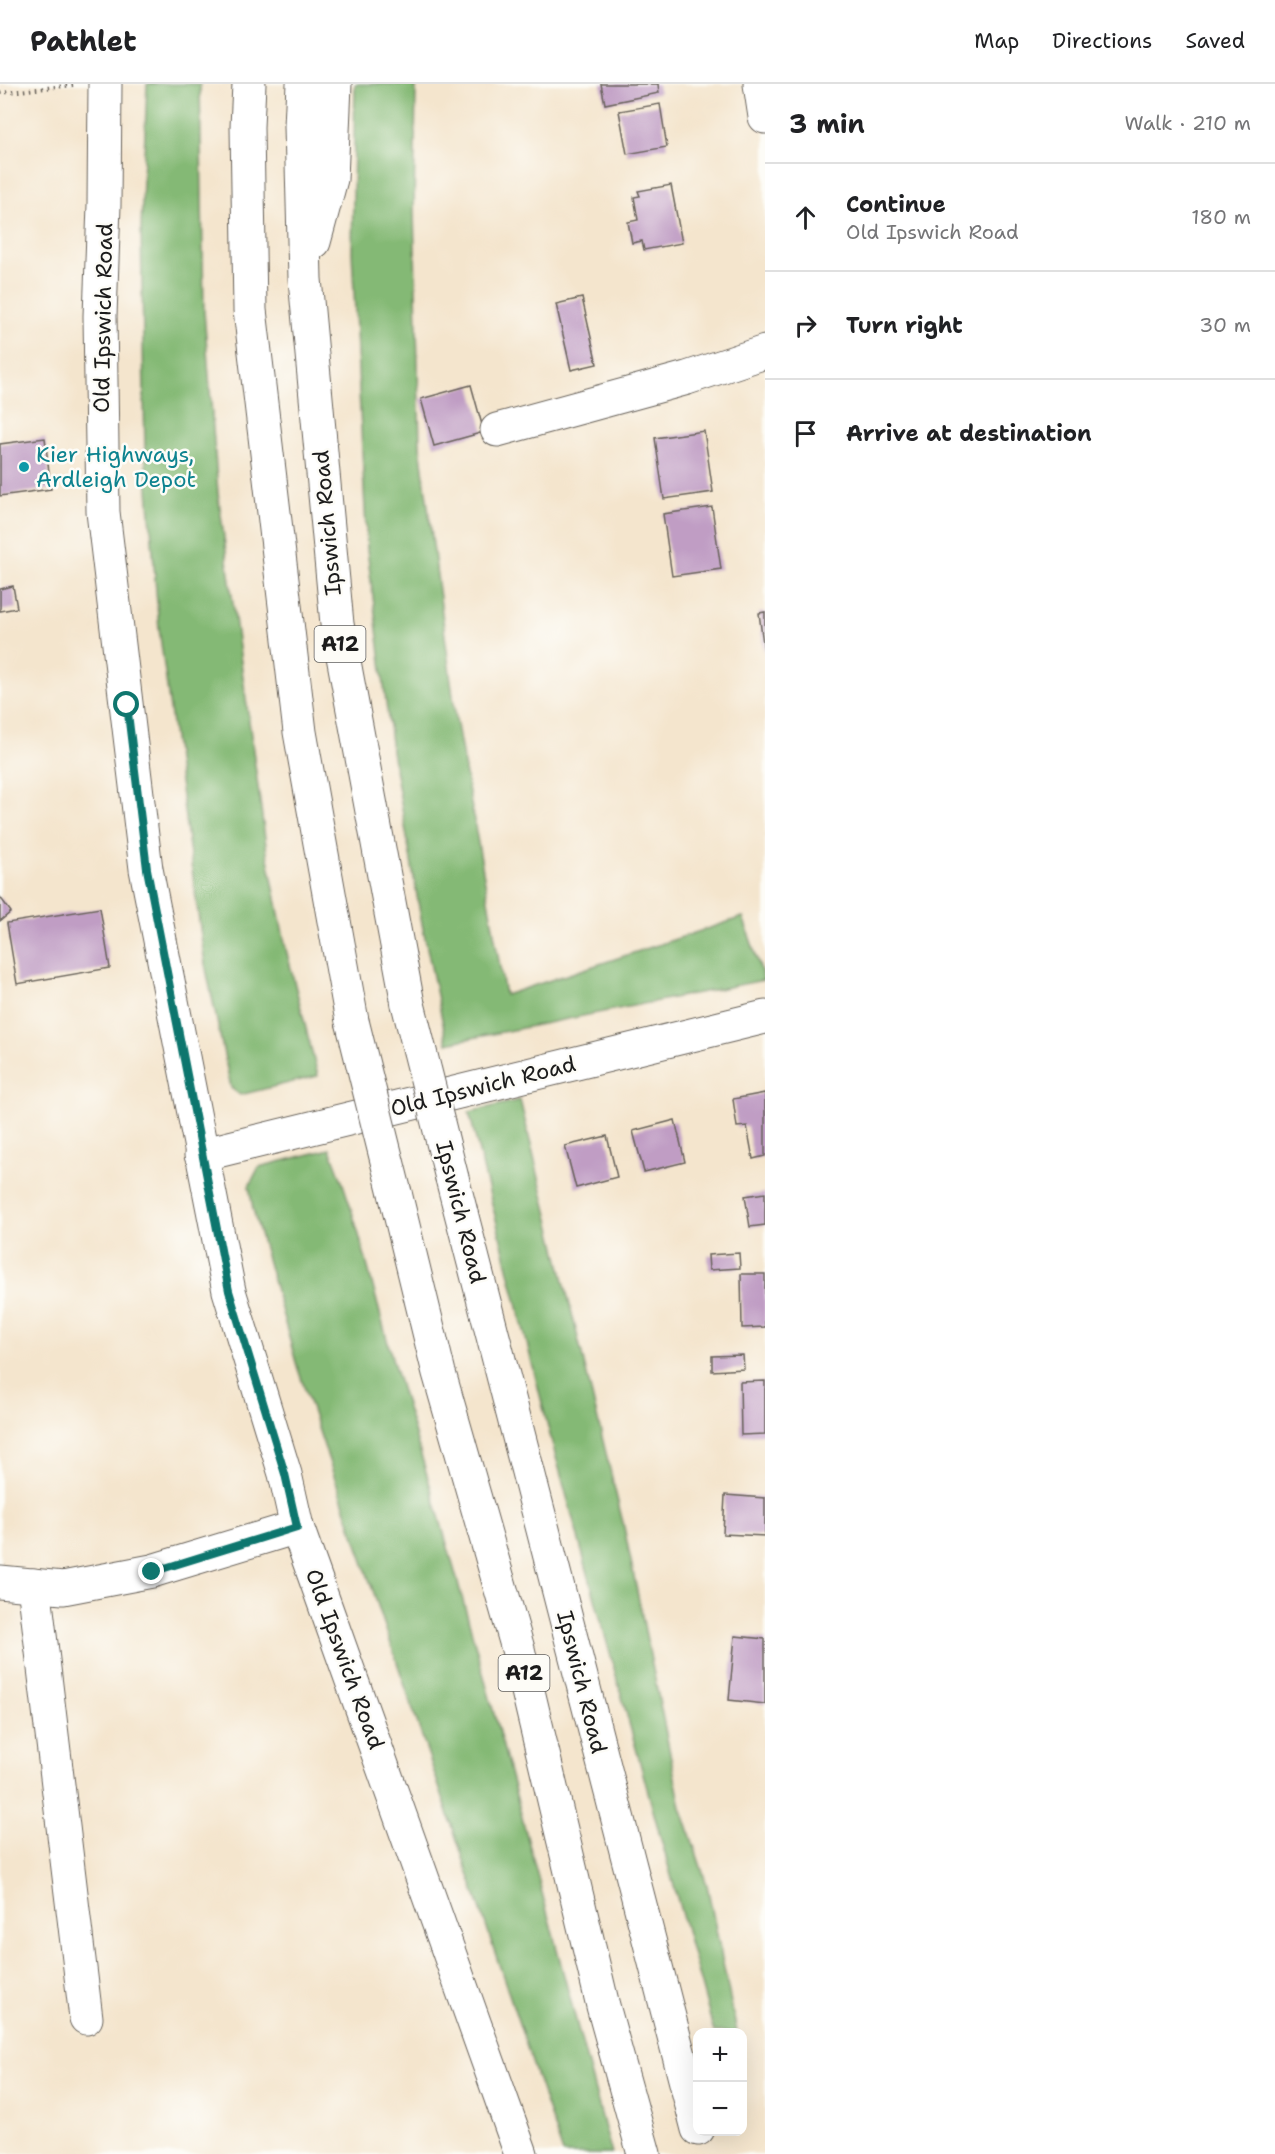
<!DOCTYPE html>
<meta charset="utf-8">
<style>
:root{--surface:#fff;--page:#f2f2f2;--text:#202124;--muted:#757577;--line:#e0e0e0}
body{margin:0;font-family:"Shantell Sans",sans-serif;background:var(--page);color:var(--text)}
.controls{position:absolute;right:18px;bottom:18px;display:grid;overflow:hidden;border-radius:12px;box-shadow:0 6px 24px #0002}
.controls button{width:54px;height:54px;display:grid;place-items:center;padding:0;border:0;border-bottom:2px solid var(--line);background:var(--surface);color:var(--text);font:30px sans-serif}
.stop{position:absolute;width:18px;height:18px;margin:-14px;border:4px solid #0f766e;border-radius:50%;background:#fff}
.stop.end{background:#0f766e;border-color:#fff;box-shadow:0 2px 6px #0008}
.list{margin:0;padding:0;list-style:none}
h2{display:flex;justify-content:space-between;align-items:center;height:78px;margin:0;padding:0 24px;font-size:26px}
h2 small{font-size:20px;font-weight:400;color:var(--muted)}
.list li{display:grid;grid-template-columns:39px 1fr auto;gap:18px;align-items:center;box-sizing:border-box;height:108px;padding:0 24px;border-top:2px solid var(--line)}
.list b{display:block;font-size:22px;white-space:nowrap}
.list p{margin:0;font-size:20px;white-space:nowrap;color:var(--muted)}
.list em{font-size:20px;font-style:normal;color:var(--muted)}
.icon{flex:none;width:33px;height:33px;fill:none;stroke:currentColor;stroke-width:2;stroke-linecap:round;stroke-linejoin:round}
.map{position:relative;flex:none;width:765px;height:2070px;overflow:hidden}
header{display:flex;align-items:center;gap:36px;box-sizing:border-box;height:84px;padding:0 30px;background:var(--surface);border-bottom:2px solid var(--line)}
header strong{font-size:28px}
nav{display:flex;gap:33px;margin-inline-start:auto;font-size:21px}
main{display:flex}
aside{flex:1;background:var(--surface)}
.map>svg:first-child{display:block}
.forest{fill:#84b975;stroke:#506a48;stroke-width:1.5}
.building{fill:#c09dc4}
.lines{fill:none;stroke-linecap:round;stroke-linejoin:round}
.minor-casing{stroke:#68625a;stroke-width:35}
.highway-casing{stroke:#68625a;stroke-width:35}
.path{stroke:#68625a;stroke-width:4;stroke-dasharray:1.5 4.5;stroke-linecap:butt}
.minor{stroke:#fff;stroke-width:33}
.highway{stroke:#fff;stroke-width:33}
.highway-bridge-casing{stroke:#68625a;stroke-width:35;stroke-linecap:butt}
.highway-bridge{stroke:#fff;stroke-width:33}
.route{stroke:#0f766e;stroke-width:8}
.culture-dot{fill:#0f9aa8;stroke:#fdfcf7;stroke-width:2}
.labels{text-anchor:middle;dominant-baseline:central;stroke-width:5;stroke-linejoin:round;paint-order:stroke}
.shield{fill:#fdfcf7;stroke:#605f5e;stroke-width:1.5}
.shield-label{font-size:21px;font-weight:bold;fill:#1c1c1c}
.street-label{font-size:22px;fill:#1c1c1c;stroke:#fdfcf7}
.culture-label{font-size:22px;fill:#0d838f;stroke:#fdfcf7;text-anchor:start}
</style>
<header>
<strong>Pathlet</strong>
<nav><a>Map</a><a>Directions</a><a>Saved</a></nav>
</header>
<main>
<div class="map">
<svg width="765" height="2070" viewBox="0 0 765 2070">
<rect width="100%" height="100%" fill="#fdfcf7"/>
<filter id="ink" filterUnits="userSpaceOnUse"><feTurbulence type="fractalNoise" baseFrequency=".0167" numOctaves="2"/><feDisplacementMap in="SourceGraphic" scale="12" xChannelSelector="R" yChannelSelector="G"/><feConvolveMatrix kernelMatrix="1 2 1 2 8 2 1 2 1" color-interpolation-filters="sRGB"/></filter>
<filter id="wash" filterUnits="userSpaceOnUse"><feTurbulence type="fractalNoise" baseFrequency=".008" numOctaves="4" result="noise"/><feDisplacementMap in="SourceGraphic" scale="24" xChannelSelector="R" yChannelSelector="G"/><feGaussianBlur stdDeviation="1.35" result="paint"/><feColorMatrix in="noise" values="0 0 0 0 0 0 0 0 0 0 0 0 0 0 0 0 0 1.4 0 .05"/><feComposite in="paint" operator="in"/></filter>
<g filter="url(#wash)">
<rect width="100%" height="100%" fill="#f4e5cd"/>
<!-- forest -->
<g class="forest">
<path d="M147,0H200L204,227L218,409L267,769L286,865L318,992L240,1011L231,1004L205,880L159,545L145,367L141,144Z"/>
<path d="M355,0H416L414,126L420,362L456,635L505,911L743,833L764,896L447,959L421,835L392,667L367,465L352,168Z"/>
<path d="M520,1016L624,1443L681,1723L707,1801L737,1948H714L551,1355L469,1028Z"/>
<path d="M330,1065C361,1141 376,1223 400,1301C478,1555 542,1814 612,2070H563L297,1282L253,1125L249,1102L259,1083Z"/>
</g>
<g id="blocks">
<!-- building -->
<g class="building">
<path d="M601,0H658L659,9L605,20Z"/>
<path d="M660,20L667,63L627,70L619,27Z"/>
<path d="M671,101L682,159L644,166L642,157L632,159L628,138L638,136L634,113L640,112L638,107Z"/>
<path d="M582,214L597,280L571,286L556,220Z"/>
<path d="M471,301L484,348L434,362L421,315Z"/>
<path d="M704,347L713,408L664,415L655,354Z"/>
<path d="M45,354L51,405L0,412V360Z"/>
<path d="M712,423L721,485L672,492L663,430Z"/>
<path d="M13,502L17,524L0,527V505Z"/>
<path d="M765,528V567H764L759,529Z"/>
<path d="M0,813L11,828L0,837Z"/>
<path d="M100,824L110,884L17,900L7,839Z"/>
<path d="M765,1009V1072L753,1075L747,1042L737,1043L733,1015Z"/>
<path d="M675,1036L685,1078L644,1088L633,1047Z"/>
<path d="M607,1052L617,1093L576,1104L565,1062Z"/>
<path d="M765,1109V1141L750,1143L745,1112Z"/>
<path d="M739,1169L740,1184L709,1186L708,1171Z"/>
<path d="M741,1190H765V1243L742,1244Z"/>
<path d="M743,1271L744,1285L712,1287V1272Z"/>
<path d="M765,1297V1350L741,1351L740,1298Z"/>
<path d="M725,1411L765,1414V1452L723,1450Z"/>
<path d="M735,1552L765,1555V1620L729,1616Z"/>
</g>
</g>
</g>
<g filter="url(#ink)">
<use href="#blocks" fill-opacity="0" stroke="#68625a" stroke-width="1.5"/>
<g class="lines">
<defs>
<g id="minor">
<path d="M105,0L104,121L100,232L103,428L146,785L229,1207L285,1390L297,1443L521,2070"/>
<path d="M760,0L765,33"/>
<path d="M497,346L687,294L765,268"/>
<path d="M201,1071L765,933"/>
<path d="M0,1498L63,1504L152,1487L297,1443"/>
<path d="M34,1501L86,1934"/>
</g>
<g id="highway">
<path d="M249,0L247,43L250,226L300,648L352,937"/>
<path d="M303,0L301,42L305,195L337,540L408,920"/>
<path d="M314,158L331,95L335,0"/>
<path d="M452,1094L698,2045"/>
<path d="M395,1109L439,1289L518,1565L603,1922L644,2070"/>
</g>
</defs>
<!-- minor casing -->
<use href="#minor" class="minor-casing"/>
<!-- highway casing -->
<use href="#highway" class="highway-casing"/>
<!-- path -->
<path class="path" d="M0,9L74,1"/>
<!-- minor -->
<use href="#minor" class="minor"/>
<!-- highway -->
<use href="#highway" class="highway"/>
<defs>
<g id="highway-bridge">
<path d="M408,920L452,1094"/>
<path d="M352,937L395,1109"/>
</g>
</defs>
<!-- highway-bridge casing -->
<use href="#highway-bridge" class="highway-bridge-casing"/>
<!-- highway-bridge -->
<use href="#highway-bridge" class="highway-bridge"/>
</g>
</g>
<g class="lines" filter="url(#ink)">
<!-- route -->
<path class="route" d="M127,621L147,785L229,1207L285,1390L297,1443L152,1488"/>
</g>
<!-- markers -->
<circle class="culture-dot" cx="24" cy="383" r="6"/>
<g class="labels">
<!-- shield labels -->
<g class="shield">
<rect x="314.5" y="542" width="51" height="36" rx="4.5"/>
<rect x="498.5" y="1571" width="51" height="36" rx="4.5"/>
</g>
<g class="shield-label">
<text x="340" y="560">A12</text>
<text x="524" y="1589">A12</text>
</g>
<!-- street labels -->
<g class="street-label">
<text transform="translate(103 234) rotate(-89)">Old Ipswich Road</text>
<text transform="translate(327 439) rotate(-95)">Ipswich Road</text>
<text transform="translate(483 1002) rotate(-14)">Old Ipswich Road</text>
<text transform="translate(461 1128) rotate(76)">Ipswich Road</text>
<text transform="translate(345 1575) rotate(70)">Old Ipswich Road</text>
<text transform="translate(582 1598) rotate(76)">Ipswich Road</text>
</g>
<!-- culture labels -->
<g class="culture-label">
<text x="36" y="370">Kier Highways,<tspan x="36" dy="25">Ardleigh Depot</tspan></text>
</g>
</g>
</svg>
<div class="controls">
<button>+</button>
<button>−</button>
</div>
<div class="stop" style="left:127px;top:621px"></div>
<div class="stop end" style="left:152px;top:1488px"></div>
</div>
<aside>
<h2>3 min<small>Walk · 210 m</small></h2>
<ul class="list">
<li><svg class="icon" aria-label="ahead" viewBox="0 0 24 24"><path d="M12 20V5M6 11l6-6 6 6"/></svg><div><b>Continue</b><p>Old Ipswich Road</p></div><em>180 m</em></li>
<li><svg class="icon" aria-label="right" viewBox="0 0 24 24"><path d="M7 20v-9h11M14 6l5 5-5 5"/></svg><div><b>Turn right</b></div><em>30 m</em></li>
<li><svg class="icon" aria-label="arrive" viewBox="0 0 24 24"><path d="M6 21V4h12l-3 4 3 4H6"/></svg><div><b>Arrive at destination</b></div></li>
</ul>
</aside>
</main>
